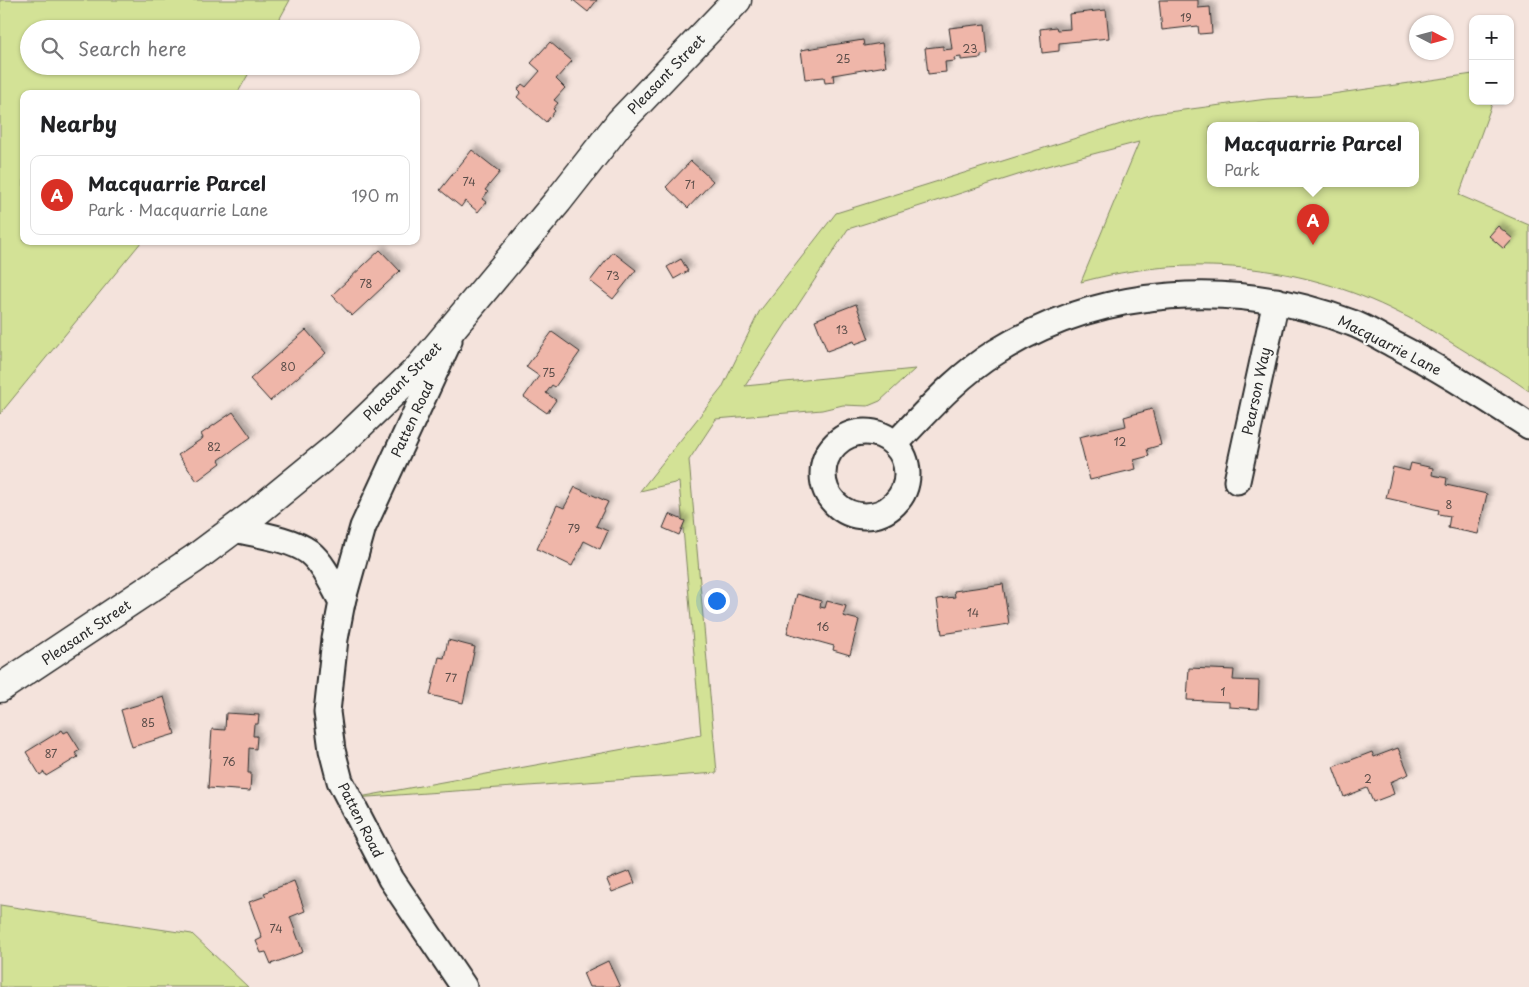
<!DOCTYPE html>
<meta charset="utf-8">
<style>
:root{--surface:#fff;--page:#f2f2f2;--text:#202124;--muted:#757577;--line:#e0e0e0;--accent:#d93025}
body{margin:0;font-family:"Playpen Sans",sans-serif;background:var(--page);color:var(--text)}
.controls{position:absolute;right:15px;top:15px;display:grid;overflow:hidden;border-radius:10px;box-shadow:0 1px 4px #0004}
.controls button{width:45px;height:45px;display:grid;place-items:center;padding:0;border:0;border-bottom:1px solid var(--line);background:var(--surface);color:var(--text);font:25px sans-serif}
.compass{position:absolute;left:1409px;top:15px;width:45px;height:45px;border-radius:50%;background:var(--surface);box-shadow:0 1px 4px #0004;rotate:96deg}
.you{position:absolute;left:716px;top:600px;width:18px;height:18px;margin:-12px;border:4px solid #fff;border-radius:50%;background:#1a73e8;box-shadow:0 0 0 8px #1a73e833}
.badge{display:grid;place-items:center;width:32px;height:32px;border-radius:50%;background:var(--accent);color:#fff;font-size:16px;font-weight:700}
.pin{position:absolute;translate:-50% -41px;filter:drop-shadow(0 1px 2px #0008)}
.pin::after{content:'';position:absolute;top:26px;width:18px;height:15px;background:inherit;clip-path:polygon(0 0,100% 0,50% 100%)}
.popup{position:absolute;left:1207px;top:122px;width:212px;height:65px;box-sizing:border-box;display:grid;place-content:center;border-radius:10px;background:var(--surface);filter:drop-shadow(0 1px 4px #0005);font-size:16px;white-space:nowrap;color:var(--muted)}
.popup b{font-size:19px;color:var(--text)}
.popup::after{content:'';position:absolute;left:50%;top:100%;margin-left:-10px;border:10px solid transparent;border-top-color:var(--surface)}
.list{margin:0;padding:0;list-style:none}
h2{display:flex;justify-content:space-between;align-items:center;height:65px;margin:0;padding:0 20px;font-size:21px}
h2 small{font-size:16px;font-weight:400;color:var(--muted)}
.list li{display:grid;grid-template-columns:32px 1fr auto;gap:15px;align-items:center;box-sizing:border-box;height:80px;margin:0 10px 10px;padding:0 10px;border:1px solid var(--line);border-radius:10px}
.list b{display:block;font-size:19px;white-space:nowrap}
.list p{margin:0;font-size:16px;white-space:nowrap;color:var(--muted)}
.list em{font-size:16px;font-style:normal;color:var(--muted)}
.icon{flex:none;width:28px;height:28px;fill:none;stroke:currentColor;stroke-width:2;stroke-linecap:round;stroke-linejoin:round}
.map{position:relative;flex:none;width:1529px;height:987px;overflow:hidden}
.search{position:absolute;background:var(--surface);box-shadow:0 1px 4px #0004;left:20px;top:20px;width:400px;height:55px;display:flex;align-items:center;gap:12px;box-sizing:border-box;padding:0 18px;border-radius:28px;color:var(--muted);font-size:19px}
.panel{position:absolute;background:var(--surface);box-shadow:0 1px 4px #0004;left:20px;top:90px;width:400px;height:155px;border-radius:10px}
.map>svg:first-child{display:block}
.green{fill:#d3e296;stroke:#7f8660;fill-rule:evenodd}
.building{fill:#efb6a9;stroke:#2b2b2b;filter:url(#shadow)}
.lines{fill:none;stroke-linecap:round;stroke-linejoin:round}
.minor-casing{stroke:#2b2b2b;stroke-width:29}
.major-casing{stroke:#2b2b2b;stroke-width:31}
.minor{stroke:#f6f6f2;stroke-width:25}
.major{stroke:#f6f6f2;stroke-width:28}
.labels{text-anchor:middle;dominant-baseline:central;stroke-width:4.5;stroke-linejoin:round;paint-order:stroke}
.number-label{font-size:11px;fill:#5c4e4a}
.street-label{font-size:14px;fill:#2b2b2b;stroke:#f6f6f2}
</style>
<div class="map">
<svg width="1529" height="987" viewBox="0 0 1529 987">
<defs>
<filter id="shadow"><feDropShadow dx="4.5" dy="-4.5" stdDeviation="2.5" flood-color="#0004"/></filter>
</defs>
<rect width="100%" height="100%" fill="#f4e3dc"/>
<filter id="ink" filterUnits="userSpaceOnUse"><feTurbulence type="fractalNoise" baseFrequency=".02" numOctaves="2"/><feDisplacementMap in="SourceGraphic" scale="10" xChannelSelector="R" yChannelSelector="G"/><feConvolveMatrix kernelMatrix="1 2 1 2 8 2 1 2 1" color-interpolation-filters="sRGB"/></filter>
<g filter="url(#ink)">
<!-- green -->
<g class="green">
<path d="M0,0H290L274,29H29V66H253L237,94H24V241H142L0,414Z"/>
<path d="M1473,74V101H1493L1459,195L1529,225V391C1510,377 1488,366 1468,353C1445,339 1423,324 1399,313C1301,263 1186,253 1081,282L1139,142L1043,167L848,229L745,386L915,369L880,401L868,406L843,405L822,410L716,419L689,460L717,773L354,798L701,735L679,482L640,491L722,388L759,312L836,213L1153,114L1267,99L1318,96ZM1210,126H1416V184H1210Z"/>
<path d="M0,905L192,934L248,987H0Z"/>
</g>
<!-- building -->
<g class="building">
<path d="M573,0H597L588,12Z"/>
<path d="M1159,0H1198V8L1210,7L1212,33L1199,34L1198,26L1162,30Z"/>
<path d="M1106,10L1109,38L1059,43V51L1042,53L1040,29L1056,27L1057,30L1070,29L1069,14Z"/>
<path d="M985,24L988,54L981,55V58L961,60V57L954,58L955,61L945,62L946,72L928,74L925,48L943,46V50L952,49L949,28Z"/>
<path d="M863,40L864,46L882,43L886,66L833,75L834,82L825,83L824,77L805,79L801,50Z"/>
<path d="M550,42L572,61L556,79L565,88L554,100L558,103L553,109L555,111L546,122L517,97L521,92L518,89L522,84L526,87L540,71L531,63Z"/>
<path d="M472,150L500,172L485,190L488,192L482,199L486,202L478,212L465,201L461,207L440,190Z"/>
<path d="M691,161L713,181L688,208L666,187Z"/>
<path d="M1498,226L1513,239L1504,249L1489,236Z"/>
<path d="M380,250L400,271L352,316L332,295Z"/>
<path d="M613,252L636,270L613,299L590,281Z"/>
<path d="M681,259L688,271L674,279L667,267Z"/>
<path d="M856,304L869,339L855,344L854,341L827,351L815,320Z"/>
<path d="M306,330L326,353L270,401L250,379Z"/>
<path d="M552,332L580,352L555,387L552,385L546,393L556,400L547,413L524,397L539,376L526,367Z"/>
<path d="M1152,409L1161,445L1147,449L1149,456L1134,460L1136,469L1090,480L1079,437L1126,426L1124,417Z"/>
<path d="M233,412L251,437L219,460L221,463L197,481L178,455L203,438L201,434Z"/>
<path d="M1411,463L1433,468L1432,475L1447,478L1446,485L1487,494L1478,534L1448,528L1450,516L1438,514L1439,510L1386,498L1393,467L1409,471Z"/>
<path d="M575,487L608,502L596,526L608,531L600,549L584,541L572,566L537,549L557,505L564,508Z"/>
<path d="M669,514L685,521L679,535L663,528Z"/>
<path d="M1003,584L1009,624L942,634L937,599L955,597L954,591Z"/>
<path d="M797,594L821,601L820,607L825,608L827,601L846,606L843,616L859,620L850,655L833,650L834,646L787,633Z"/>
<path d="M448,640L475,647L463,703L430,695L439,657L444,658Z"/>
<path d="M1189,668L1234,670L1233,680L1259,681L1258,709L1229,707V702L1187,700Z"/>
<path d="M164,697L175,734L132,747L121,710Z"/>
<path d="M226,713L259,715L258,724H254L253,736H257L256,749L249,748L248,773H251L250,791L208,788L212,729L225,730Z"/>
<path d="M62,730L64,733L68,731L80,750L75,753L78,757L46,776L44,772L40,775L26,752Z"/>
<path d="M1398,748L1409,774L1390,782L1394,794L1373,802L1367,788L1344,797L1333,767L1372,752L1374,757Z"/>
<path d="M630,871L635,883L612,892L607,880Z"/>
<path d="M294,881L305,911L290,917L303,952L271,964L266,952L261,953L256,941L262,938L249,902L266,896L264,893Z"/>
<path d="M608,961L620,987H589L583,973Z"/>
</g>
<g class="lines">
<defs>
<g id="minor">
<circle cx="865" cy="474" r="42"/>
<path d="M895,444C926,412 957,376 996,352C1102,286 1236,278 1352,323C1366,328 1379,337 1393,344C1440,368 1484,397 1529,426"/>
<path d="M1237,481L1276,301"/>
<path d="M234,529C256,534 292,539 309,552C324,564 333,586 342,602L335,639L327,712L332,750L340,781L391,879L464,987"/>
<path d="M342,602L363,527L449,341"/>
</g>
<path id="major" d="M0,688L194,559L253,515L341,443L419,368L558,201L620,122L737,0"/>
</defs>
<!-- minor casing -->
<use href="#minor" class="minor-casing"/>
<!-- major casing -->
<use href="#major" class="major-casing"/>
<!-- minor -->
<use href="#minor" class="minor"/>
<!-- major -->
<use href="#major" class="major"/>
</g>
</g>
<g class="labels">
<!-- number labels -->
<g class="number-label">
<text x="1186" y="17">19</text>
<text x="970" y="48">23</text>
<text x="843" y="58">25</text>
<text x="469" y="181">74</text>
<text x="690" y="184">71</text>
<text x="613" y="275">73</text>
<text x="366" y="283">78</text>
<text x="842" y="329">13</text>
<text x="288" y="366">80</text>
<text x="549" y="372">75</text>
<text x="1120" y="441">12</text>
<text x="214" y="446">82</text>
<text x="1449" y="504">8</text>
<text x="574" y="528">79</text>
<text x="973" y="612">14</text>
<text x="823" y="626">16</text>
<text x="451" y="677">77</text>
<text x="1223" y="691">1</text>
<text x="148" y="722">85</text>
<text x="51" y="753">87</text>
<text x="229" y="761">76</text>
<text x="1368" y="778">2</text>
<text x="276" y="928">74</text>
</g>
<!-- street labels -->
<g class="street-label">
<text transform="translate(666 74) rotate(-46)">Pleasant Street</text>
<text transform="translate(1390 345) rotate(27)">Macquarrie Lane</text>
<text transform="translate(402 381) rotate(-45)">Pleasant Street</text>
<text transform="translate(1256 391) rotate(-78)">Pearson Way</text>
<text transform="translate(412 419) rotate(-65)">Patten Road</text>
<text transform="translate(86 632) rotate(-34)">Pleasant Street</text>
<text transform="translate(361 820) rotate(63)">Patten Road</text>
</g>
</g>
</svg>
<div class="controls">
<button>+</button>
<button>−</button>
</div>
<svg class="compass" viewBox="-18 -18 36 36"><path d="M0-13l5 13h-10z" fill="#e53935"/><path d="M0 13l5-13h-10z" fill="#757577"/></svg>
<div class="you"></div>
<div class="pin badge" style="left:1313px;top:245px">A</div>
<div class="popup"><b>Macquarrie Parcel</b>Park</div>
<div class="search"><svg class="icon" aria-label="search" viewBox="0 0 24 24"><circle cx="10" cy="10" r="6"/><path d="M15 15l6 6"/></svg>Search here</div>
<section class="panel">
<h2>Nearby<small></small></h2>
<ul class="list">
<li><span class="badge">A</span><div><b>Macquarrie Parcel</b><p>Park · Macquarrie Lane</p></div><em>190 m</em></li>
</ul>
</section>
</div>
